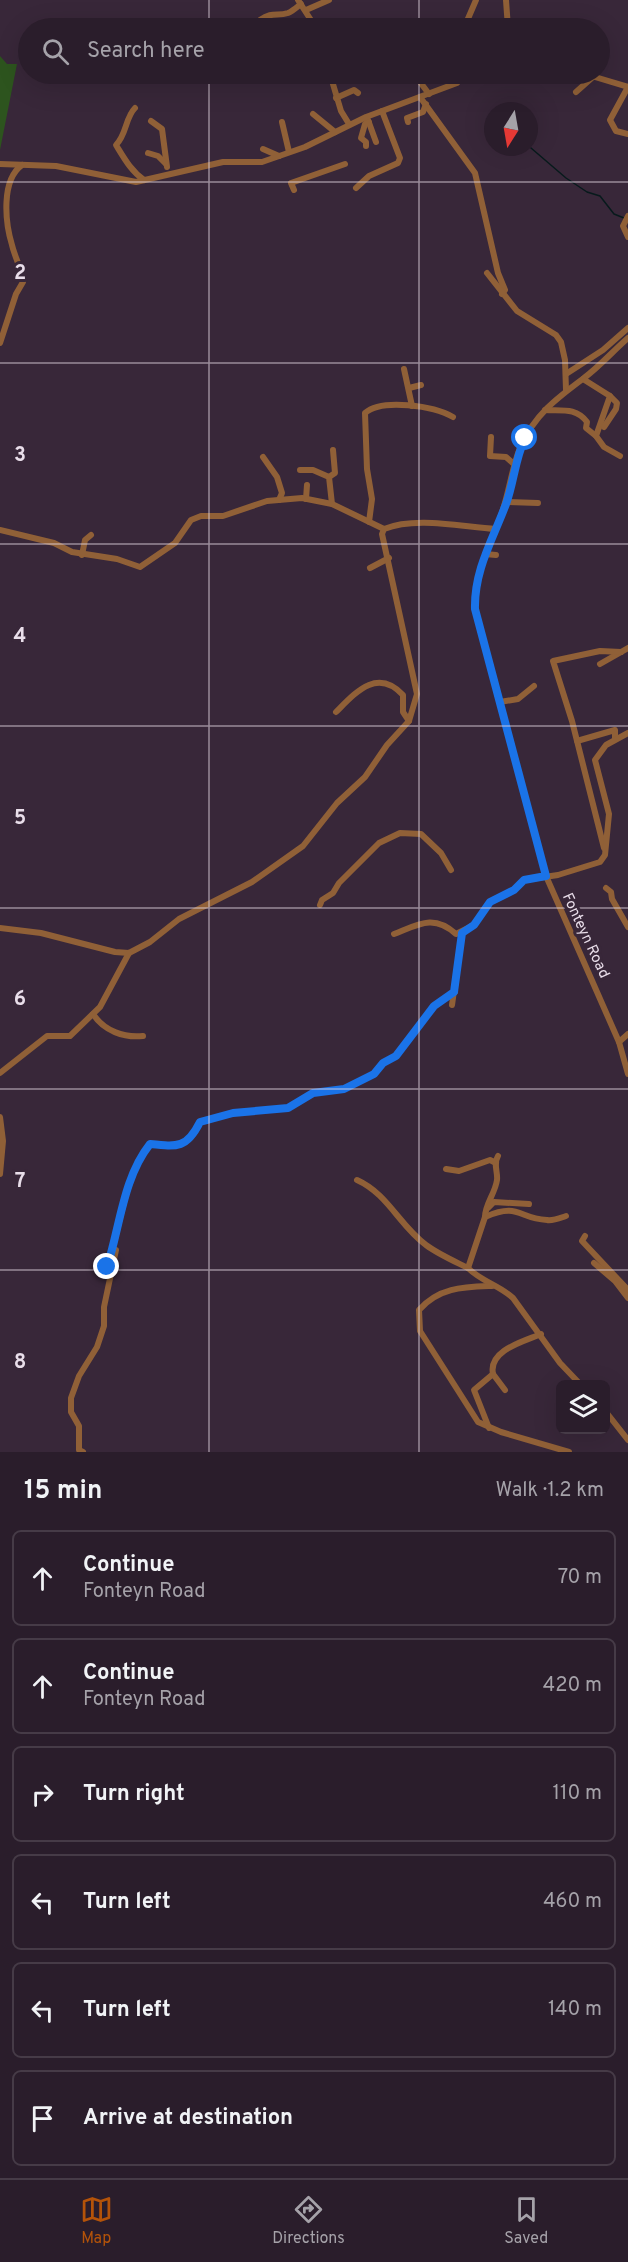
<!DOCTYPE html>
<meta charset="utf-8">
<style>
:root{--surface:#2a1d2b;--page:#362a37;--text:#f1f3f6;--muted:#a5a2a9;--line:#463b47;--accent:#b45309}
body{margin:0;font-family:Overpass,sans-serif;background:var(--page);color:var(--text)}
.controls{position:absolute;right:18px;bottom:18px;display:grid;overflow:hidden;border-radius:9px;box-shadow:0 6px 24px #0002}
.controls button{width:54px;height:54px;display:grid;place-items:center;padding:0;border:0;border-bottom:2px solid var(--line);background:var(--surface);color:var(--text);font:30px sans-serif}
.compass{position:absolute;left:484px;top:102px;width:54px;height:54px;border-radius:50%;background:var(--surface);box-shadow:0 6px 24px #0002;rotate:191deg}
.stop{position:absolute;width:18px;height:18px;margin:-14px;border:4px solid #1a73e8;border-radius:50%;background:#fff}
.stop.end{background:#1a73e8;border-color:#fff;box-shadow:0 2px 6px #0008}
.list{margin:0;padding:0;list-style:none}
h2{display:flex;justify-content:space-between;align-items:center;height:78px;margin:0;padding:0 24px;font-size:26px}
h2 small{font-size:20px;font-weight:400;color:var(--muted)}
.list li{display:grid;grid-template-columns:39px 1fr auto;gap:18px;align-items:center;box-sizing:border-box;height:96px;margin:0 12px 12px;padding:0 12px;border:2px solid var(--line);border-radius:9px}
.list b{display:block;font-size:22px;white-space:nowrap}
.list p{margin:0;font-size:20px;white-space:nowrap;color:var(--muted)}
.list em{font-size:20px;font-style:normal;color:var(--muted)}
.icon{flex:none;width:33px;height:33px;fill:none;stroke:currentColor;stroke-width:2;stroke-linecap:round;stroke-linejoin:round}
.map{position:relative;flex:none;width:628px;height:1452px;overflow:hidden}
.search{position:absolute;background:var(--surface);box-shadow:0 6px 24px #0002;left:18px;right:18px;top:18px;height:66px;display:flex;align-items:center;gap:15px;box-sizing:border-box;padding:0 21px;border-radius:33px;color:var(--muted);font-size:22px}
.sheet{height:726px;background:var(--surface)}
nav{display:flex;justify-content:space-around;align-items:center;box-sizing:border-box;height:84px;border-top:2px solid var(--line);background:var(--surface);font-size:16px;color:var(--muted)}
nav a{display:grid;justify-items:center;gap:3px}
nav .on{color:var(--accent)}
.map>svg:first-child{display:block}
.green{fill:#2d541e}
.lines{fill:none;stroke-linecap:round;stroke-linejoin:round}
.stream{stroke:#071a1c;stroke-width:1.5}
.minor{stroke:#906037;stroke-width:6}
.route{stroke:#1a73e8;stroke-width:8}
.grid{fill:none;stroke:#e9deea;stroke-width:1.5;stroke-opacity:0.55}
.labels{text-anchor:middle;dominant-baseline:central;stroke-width:6;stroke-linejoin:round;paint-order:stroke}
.street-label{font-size:15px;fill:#e9deea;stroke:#382739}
.grid-label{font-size:20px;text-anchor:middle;font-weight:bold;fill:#e9deea;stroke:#382739;stroke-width:6;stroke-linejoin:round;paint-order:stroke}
</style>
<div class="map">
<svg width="628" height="1452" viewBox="0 0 628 1452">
<rect width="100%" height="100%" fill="#382739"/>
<!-- green -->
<path class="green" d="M0,56L7,64H17L0,150Z"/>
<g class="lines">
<!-- stream -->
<path class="stream" d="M531,148L566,178L587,192L600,196L614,214L624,218"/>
<!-- minor -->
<g class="minor">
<path d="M298,0L316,28"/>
<path d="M506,0L508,28"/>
<path d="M306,10L329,0"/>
<path d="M262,26L260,20C273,11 277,17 288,13C293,11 297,7 301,4"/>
<path d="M464,28L476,0"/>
<path d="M600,52L604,51"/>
<path d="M330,74L341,111L349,124"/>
<path d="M414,74L429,94"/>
<path d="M585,74L628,87"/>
<path d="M628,87L610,120L616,131L628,134"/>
<path d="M576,92L594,76"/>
<path d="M420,97L475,173L498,273L505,290L502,294"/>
<path d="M336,98L354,90L358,93"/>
<path d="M135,108C125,118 127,134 116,145C124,158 131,171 144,180"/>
<path d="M313,114L335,132"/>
<path d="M368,120L376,142"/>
<path d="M151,121L162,129L167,167"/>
<path d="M282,122L289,152"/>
<path d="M408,122L407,118L423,112L426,104"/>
<path d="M366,146V142L361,138L365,124L369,122"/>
<path d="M263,149L279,156"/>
<path d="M148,153L158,156L166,164"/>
<path d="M0,164L56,166L136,182L223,162H262L305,147L366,117L457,83L465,74"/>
<path d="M356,188L369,176L398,163L400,158L382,111"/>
<path d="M294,190L291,183L345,164"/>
<path d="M628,216L623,226L628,237"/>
<path d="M487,273L517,311L556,335L561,342L565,360L566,390"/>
<path d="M628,338C613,351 600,366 584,378C557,398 534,415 520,448C511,470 509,495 500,518C488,549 474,575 475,609L546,876L619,1042L628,1074"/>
<path d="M0,343L16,294L23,282C22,269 15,258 12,245C5,222 1,180 22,165"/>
<path d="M404,369L412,406"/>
<path d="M566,374L603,350L628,328"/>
<path d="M583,379L610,396L596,436L604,447L620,456"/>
<path d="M409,388L421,385"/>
<path d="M545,410C561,411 576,407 587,422L586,428L596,436"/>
<path d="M604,427L616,409L617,403L610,396"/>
<path d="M491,437L490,456L506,457L515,465"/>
<path d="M263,457L277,477L282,493L279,500"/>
<path d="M300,470H313L329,477L332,504"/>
<path d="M329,477L335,473L333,450"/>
<path d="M306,499L307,485"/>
<path d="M507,502L538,503"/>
<path d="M369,522L372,499L367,469L365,413C382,398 434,406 453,417"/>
<path d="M0,530L54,543L72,552L117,559L140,567L175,543L191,520L201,516H223L267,501L302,498L332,504L384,529"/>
<path d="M485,554L496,555"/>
<path d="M82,555L85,540L91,535"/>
<path d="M370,568L389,558"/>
<path d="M600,664L628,648"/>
<path d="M500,702L518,699L534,686"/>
<path d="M336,712C355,693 377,667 403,695V712L409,721"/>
<path d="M577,741L615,730V738"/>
<path d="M604,848L572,721L553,661L600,651L621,652"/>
<path d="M606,888L611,892L612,899L628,927"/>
<path d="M320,905L322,900L333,893L339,883L379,843L400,833L421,834L441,853L451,870"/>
<path d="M0,928L41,933L115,952L129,953L150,942L179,919L252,882L303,846L337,803L365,777L387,745L409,721L417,694L382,534L384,529C416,516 462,527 496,529"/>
<path d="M394,934C419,924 434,914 456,934L474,925L490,902L514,890L524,880L558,875L600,862L605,855L609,814L595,760L606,745L628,733"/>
<path d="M452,1005L462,933"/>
<path d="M93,1014C104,1031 124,1038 143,1036"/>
<path d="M619,1042L628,1034"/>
<path d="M0,1073L47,1036H70L100,1007L129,953"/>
<path d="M0,1117L3,1141L0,1174"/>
<path d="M498,1156C493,1164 498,1172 497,1180C495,1194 485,1204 485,1217L468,1268C482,1282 499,1285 513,1298L560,1363L580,1384"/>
<path d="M446,1169L459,1171L490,1160L496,1163"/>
<path d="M357,1180C388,1194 399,1225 426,1245C438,1254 454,1261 468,1268"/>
<path d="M488,1208L494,1202L529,1204"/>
<path d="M485,1217C520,1202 518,1219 547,1220C553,1221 560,1218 566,1216"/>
<path d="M585,1236L582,1241L628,1290"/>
<path d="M594,1263L615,1281L628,1298"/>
<path d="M107,1267C121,1227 123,1179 150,1144C178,1147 187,1148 200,1122L233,1113L288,1108L313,1093L344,1089L374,1074L383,1063L396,1056L434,1006L455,992"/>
<path d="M492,1286C464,1287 439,1287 419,1310L420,1331L478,1422L501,1432L569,1452"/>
<path d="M493,1374C488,1350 525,1341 541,1334"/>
<path d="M606,1412L628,1440"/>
<path d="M489,1428L474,1390L493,1374L505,1390"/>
<path d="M83,1452L79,1450V1426L71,1412V1398L79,1376L97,1347L104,1326V1307L116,1250"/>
</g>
</g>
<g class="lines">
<!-- route -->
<path class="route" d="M107,1267C120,1227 123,1178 150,1144C178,1147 187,1148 200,1122L233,1113L288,1108L313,1093L344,1089L374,1074L383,1063L396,1056L434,1006L454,992L462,933L474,925L490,902L514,890L524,880L546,876L475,609C474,570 493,539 506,504C514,482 515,459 525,438"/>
</g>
<!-- grid -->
<path class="grid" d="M209,0V28M419,0V28M209,74V1452M419,74V1452M0,182H628M0,363H628M0,544H628M0,726H628M0,908H628M0,1089H628M0,1270H628"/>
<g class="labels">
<!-- street labels -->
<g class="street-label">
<text transform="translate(585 936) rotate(65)">Fonteyn Road</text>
</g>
</g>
<g class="grid-label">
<text x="20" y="279">2</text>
<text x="20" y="461">3</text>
<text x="20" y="642">4</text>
<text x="20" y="824">5</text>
<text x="20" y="1005">6</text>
<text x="20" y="1187">7</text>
<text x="20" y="1368">8</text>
</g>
</svg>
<div class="controls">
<button><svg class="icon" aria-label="layers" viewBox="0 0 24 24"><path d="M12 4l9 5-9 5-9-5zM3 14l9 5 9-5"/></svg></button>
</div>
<svg class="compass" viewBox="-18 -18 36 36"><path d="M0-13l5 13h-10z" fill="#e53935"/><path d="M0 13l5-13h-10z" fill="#a5a2a9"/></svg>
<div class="stop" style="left:525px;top:438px"></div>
<div class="stop end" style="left:107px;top:1267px"></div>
<div class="search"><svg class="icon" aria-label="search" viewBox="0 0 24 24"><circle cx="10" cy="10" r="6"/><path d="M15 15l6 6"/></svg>Search here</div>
</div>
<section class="sheet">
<h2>15 min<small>Walk · 1.2 km</small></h2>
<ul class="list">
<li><svg class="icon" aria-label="ahead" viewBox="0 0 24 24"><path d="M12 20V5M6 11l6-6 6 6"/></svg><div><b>Continue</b><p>Fonteyn Road</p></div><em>70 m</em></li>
<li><svg class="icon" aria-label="ahead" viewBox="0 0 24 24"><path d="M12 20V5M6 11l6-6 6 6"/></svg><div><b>Continue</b><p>Fonteyn Road</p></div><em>420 m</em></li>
<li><svg class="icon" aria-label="right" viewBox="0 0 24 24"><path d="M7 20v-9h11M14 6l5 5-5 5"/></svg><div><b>Turn right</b></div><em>110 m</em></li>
<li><svg class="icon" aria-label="left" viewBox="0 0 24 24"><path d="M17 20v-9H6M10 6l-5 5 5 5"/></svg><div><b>Turn left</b></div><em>460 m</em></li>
<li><svg class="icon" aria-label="left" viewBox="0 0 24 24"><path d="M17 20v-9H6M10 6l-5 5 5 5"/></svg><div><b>Turn left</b></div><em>140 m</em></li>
<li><svg class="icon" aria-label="arrive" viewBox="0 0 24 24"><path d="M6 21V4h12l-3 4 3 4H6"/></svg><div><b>Arrive at destination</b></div></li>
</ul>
</section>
<nav>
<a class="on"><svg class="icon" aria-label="map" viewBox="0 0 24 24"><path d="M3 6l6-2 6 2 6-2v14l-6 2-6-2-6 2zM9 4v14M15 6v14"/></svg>Map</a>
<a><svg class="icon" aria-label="directions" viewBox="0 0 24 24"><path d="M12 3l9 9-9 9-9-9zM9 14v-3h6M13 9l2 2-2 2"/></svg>Directions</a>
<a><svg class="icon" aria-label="saved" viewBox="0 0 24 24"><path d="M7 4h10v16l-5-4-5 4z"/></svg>Saved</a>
</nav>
